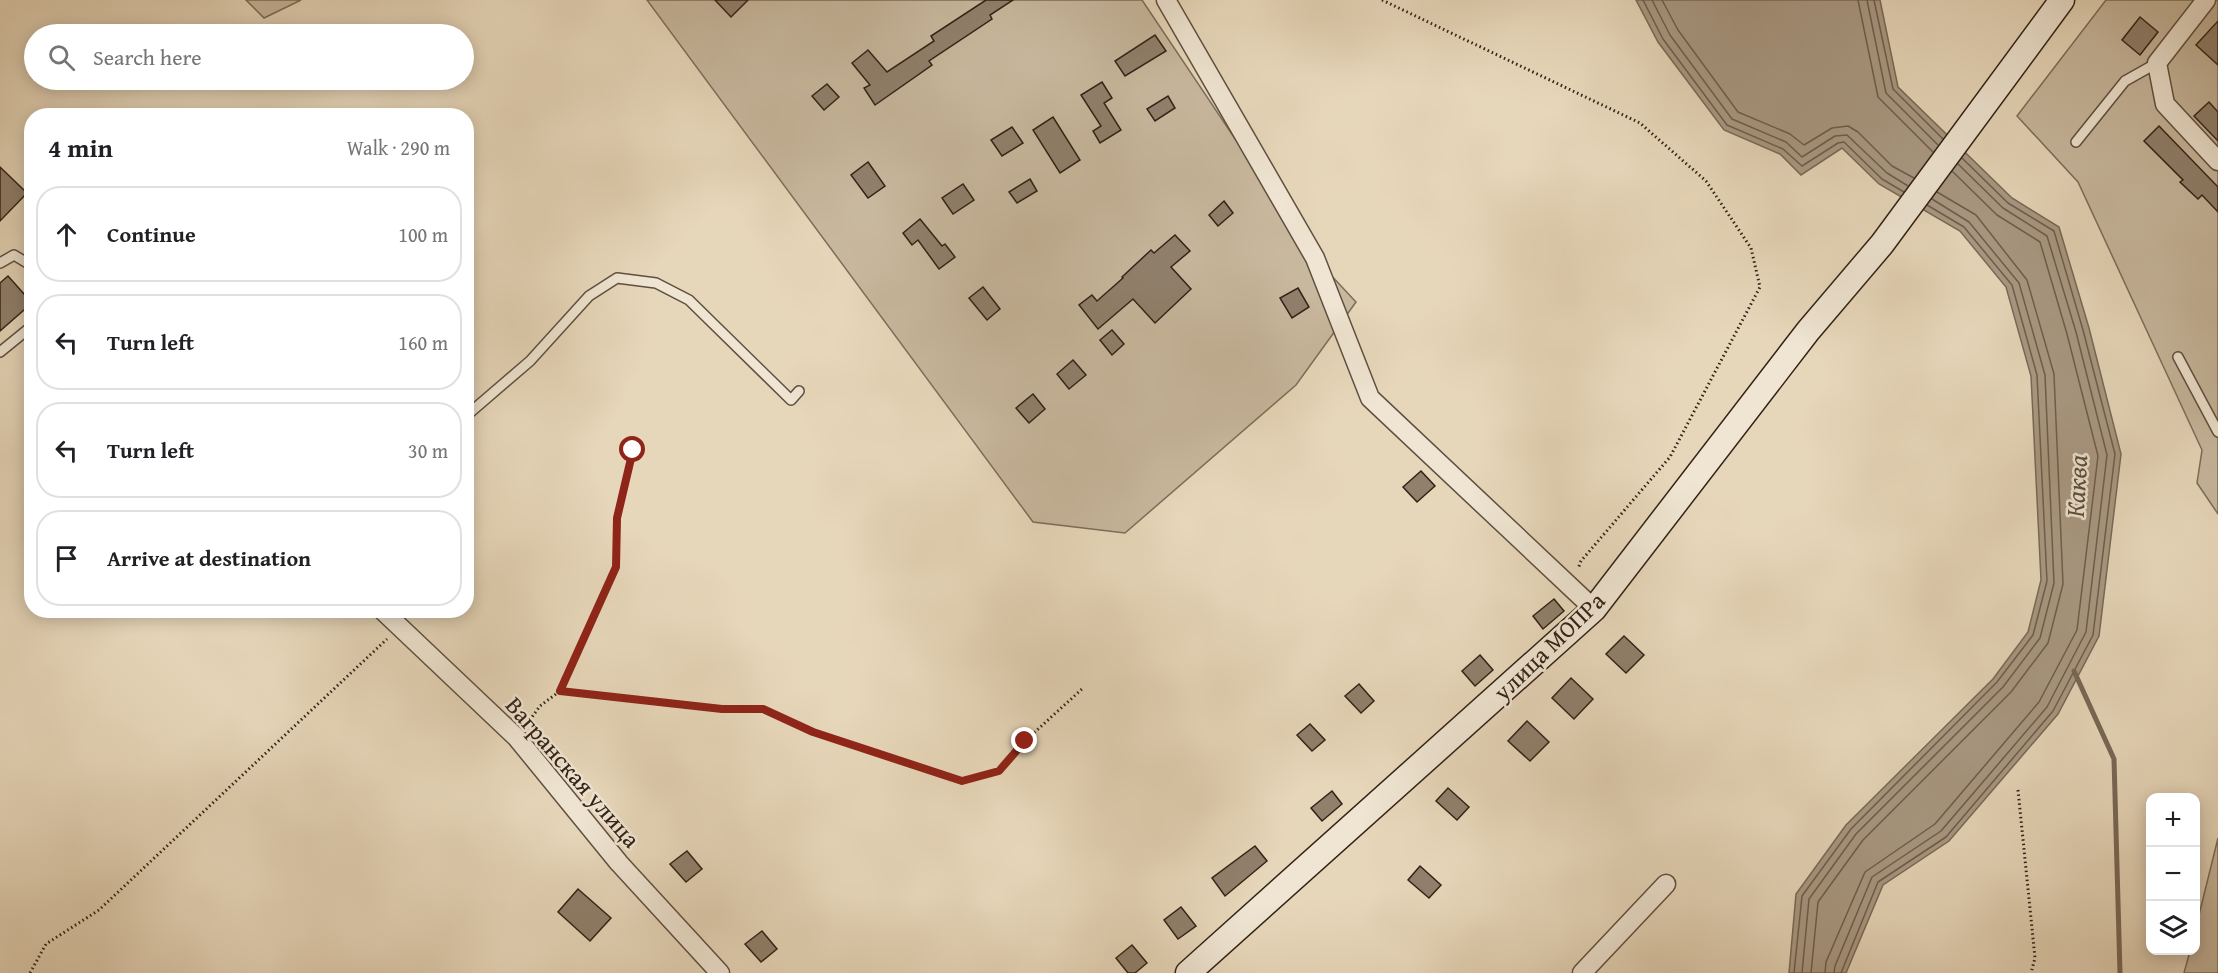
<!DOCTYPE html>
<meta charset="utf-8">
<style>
:root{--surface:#fff;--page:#f2f2f2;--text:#202124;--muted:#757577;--line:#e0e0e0}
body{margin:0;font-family:"Gentium Book Plus",serif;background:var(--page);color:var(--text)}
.controls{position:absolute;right:18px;bottom:18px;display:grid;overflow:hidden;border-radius:12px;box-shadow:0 3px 15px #0003}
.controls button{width:54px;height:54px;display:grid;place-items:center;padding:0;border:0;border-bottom:2px solid var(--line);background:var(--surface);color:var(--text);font:30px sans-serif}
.stop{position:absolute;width:18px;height:18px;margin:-14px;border:4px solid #8f2418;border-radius:50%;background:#fff}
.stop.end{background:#8f2418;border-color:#fff;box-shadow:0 2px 6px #0008}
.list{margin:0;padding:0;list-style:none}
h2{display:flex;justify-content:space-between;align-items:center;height:78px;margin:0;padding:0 24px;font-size:26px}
h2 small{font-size:20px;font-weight:400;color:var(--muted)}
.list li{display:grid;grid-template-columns:39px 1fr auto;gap:18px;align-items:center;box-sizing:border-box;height:96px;margin:0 12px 12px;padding:0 12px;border:2px solid var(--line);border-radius:24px}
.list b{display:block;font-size:22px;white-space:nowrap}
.list em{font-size:20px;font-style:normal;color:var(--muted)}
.icon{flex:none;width:33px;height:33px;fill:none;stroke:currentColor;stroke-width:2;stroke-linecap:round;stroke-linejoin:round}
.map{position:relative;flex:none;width:2218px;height:973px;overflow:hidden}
.search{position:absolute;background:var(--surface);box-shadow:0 3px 15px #0003;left:24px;top:24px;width:450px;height:66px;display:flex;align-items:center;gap:15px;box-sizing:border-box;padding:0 21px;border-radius:33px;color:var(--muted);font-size:22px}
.panel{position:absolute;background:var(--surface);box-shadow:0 3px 15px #0003;left:24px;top:108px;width:450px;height:510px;border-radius:24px}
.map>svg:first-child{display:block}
.green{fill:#c8b89e;stroke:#7d6d5a;stroke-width:1.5}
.water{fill:#a99983;stroke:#796958;stroke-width:1.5}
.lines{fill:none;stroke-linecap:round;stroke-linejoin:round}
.shore{stroke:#6e5e4d;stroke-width:1.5}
.stream{stroke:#796958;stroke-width:5}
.building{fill:#90806c;stroke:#322217;stroke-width:1.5}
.service-casing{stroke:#5f4f40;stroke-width:12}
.minor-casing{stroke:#5f4f40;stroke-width:21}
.secondary-casing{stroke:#322217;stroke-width:27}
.path{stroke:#322217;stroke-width:3;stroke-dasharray:1.5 3;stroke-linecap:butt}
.service{stroke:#efe5d2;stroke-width:9}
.minor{stroke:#efe5d2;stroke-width:18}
.secondary{stroke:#efe5d2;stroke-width:24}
.route{stroke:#8f2418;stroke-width:8}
.labels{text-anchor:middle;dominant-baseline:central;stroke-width:5;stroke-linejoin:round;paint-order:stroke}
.street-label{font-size:24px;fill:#322217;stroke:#efe5d2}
.water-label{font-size:26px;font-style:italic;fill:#5c4c3d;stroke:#efe5d2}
</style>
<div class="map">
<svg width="2218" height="973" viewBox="0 0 2218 973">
<rect width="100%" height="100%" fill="#e7d7ba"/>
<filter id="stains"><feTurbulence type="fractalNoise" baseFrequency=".00333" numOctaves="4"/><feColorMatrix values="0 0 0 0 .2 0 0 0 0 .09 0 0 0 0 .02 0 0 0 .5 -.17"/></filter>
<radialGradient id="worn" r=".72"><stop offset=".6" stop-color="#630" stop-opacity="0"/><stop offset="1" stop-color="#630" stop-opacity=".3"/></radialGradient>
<!-- green -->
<g class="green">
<path d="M246,0H301L264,18Z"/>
<path d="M647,0H1142L1315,258L1356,302L1296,385L1125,533L1033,522Z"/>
<path d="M2106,0H2218V514L2197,483L2202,450L2078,182L2017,116Z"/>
<path d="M2218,838V973H2184L2190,951L2196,950V927Z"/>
</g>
<!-- water -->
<path class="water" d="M1636,0H1880L1898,87L2012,198L2059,227L2089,328L2121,454L2099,636L2058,714L1949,841L1883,885L1846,973H1789L1796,894L1846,825L1993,679L2028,632L2041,580L2031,376L2006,287L1960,231L1879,184L1842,148L1801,175L1780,154L1724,130L1658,42Z"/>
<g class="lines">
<!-- shore -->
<g class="shore">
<path d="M1643,0L1663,39L1727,125L1783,149L1802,166L1838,143L1844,142L1882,179L1904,192"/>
<path d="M1652,0L1670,35L1732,119L1786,142L1802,157L1835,136L1847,135L1887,173L1908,186"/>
<path d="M1662,0L1678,30L1738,112L1790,134L1804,145L1832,128L1848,126L1858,132L1892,166L1914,178"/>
<path d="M1858,0L1878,97L1933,152"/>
<path d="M1867,0L1886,93L1938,145"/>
<path d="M1874,0L1893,89L1943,139"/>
<path d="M1794,973L1802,896L1851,829L1997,682L2033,635L2047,581L2037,375L2012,285L1964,227L1927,205"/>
<path d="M1802,973L1809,899L1856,834L2003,687L2040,638L2054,583L2045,375L2019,283L1969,222L1932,199"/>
<path d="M1811,973L1818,902L1863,840L2011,692L2048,643L2063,584L2054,374L2027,280L1976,215L1937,192"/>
<path d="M1825,973L1826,962L1865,872L1935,824L2039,702L2077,630L2098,456L2067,334L2040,242L1997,215L1952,171"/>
<path d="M1834,973L1835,966L1872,877L1941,831L2047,707L2086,632L2107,455L2076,332L2047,236L2003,208L1958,164"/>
<path d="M1841,973L1878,882L1946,837L2053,711L2093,635L2115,454L2083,330L2054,231L2008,203L1962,158"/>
</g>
<!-- stream -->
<path class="stream" d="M2074,671L2114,759L2120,973"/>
</g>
<!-- building -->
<g class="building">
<path d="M715,0H748L731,17Z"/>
<path d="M986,0H1013L990,15L992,19L929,61L932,65L875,105L864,88L870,85L852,63L868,50L887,72L934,41L931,36Z"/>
<path d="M2140,17L2158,32L2140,55L2122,40Z"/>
<path d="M2218,21V65L2196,45Z"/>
<path d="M1155,35L1166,51L1125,76L1115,61Z"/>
<path d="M1102,82L1112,98L1104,103L1121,130L1100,143L1093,131L1101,126L1081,95Z"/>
<path d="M827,84L839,97L824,110L812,96Z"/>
<path d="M1168,96L1175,108L1155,121L1147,109Z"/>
<path d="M2209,102L2218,112V141L2194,116Z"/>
<path d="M1053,117L1080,160L1060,173L1033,130Z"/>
<path d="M2159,126L2218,187V212L2202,195L2198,199L2180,182L2183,180L2144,141Z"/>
<path d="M1012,127L1023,143L1002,156L991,140Z"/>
<path d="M868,162L885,186L868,198L851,175Z"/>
<path d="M0,167L27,193L0,221Z"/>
<path d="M1030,179L1037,191L1017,203L1009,192Z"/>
<path d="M963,184L974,200L953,214L942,198Z"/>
<path d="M1224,201L1233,213L1218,226L1209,215Z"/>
<path d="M920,219L942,246L945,244L955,257L939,269L918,240L912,245L903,233Z"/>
<path d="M1175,235L1190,251L1171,267L1191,289L1155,323L1133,299L1098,329L1079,305L1092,295L1097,301L1123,278L1122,277L1151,250L1154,253Z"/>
<path d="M8,276L32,303L0,331V283Z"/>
<path d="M983,287L1000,309L987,320L969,298Z"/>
<path d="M1298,288L1309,307L1292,318L1280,298Z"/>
<path d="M1112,330L1124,344L1112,355L1100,340Z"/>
<path d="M1073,360L1086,375L1069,389L1057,374Z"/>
<path d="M1033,394L1045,409L1029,423L1016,408Z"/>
<path d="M1421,471L1435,486L1417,502L1403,487Z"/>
<path d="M1554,599L1564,611L1543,629L1533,616Z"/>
<path d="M1624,636L1644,655L1626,673L1606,654Z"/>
<path d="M1480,655L1493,670L1475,686L1462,671Z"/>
<path d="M1571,678L1593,699L1574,719L1552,698Z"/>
<path d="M1359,684L1374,701L1361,713L1345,696Z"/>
<path d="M1527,721L1549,742L1530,761L1508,741Z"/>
<path d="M1310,724L1325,740L1312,751L1297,735Z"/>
<path d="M1448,788L1469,807L1457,820L1436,801Z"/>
<path d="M1332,791L1342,804L1322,821L1311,808Z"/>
<path d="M1255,846L1267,861L1225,896L1212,878Z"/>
<path d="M687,851L702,869L686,882L670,864Z"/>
<path d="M1420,866L1441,885L1429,898L1408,880Z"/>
<path d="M578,889L611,918L590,941L558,912Z"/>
<path d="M1181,907L1196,926L1178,939L1164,920Z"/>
<path d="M762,931L777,949L761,962L745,944Z"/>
<path d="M1132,945L1147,963L1135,973H1128L1116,958Z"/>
</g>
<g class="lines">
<defs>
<g id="service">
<path d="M2076,142L2125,81L2157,63"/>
<path d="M0,263L14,255L32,266"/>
<path d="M0,352L32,326"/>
<path d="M2178,357L2218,432"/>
<path d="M466,416L530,361L589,296L617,278L656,283L689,300L791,400L799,391"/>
</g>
<g id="minor">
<path d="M1166,0L1315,258L1370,398L1594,609"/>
<path d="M2206,0L2157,63L2165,104L2218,161"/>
<path d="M382,610L517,738L619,863L720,973"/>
<path d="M1582,973L1666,884"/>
</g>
<path id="secondary" d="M1188,973L1594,609L1808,331L1882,244L2062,0"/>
</defs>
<!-- service casing -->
<use href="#service" class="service-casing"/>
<!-- minor casing -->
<use href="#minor" class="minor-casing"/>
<!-- secondary casing -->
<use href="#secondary" class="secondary-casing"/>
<!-- path -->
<g class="path">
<path d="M1382,0L1640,123L1706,181L1751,248L1760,287L1670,457L1581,561L1578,569"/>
<path d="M560,691L616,567L617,518L633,450"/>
<path d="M527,724L540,706L560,691L721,709H763L813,732L962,781L999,771L1025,741L1082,689"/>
<path d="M2018,790L2035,958L2031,973"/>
<path d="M30,973L46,944L99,910L387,639"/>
</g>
<!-- service -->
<use href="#service" class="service"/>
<!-- minor -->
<use href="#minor" class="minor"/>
<!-- secondary -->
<use href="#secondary" class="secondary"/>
</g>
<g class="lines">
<!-- route -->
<path class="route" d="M633,450L617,518L616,567L560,691L722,709H763L813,732L962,781L999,771L1025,741"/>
</g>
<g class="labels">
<!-- street labels -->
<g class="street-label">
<text transform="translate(1549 646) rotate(-44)">улица МОПРа</text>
<text transform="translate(573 772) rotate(49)">Вагранская улица</text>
</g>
<!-- water labels -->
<g class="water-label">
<text transform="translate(2076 486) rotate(-87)">Каква</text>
</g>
</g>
<rect width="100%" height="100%" filter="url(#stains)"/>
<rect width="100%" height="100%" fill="url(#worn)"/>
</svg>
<div class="controls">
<button>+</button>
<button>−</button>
<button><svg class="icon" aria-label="layers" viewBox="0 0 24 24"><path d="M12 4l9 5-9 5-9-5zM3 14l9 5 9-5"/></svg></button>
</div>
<div class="stop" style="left:633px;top:450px"></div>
<div class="stop end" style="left:1025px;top:741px"></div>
<div class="search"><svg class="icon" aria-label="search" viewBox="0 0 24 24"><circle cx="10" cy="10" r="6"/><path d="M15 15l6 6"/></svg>Search here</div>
<section class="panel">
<h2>4 min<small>Walk · 290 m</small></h2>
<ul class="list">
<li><svg class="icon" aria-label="ahead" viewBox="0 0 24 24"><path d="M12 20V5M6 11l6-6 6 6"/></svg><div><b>Continue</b></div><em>100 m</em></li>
<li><svg class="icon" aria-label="left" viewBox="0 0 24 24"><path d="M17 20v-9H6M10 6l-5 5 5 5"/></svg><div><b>Turn left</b></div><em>160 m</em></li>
<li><svg class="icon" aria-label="left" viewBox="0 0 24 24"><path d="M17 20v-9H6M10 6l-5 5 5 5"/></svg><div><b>Turn left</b></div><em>30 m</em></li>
<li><svg class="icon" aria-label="arrive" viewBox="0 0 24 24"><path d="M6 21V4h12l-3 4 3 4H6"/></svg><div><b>Arrive at destination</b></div></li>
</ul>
</section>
</div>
